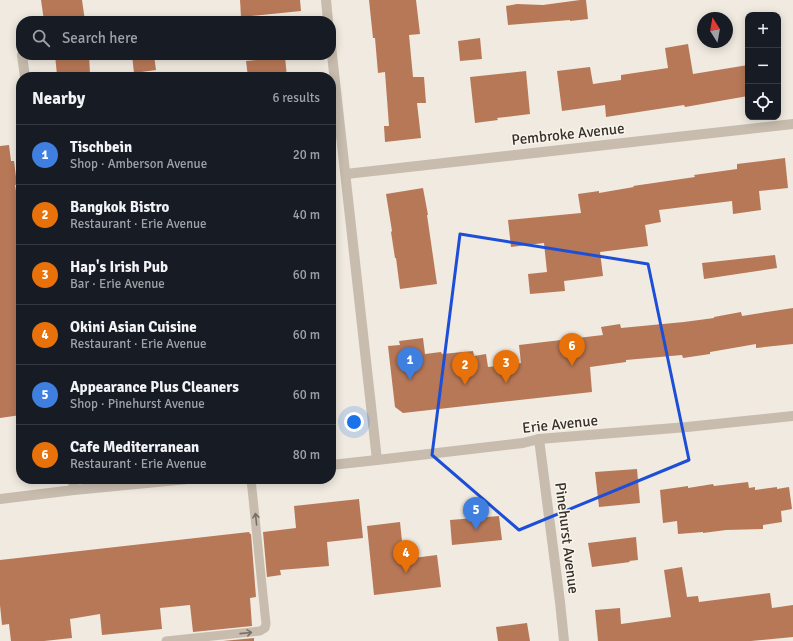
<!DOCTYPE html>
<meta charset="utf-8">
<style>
:root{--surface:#171b24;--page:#242831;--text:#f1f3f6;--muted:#9ea1a6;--line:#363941;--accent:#d93025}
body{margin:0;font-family:Signika,sans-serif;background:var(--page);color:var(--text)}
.controls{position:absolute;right:12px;top:12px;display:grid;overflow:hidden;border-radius:8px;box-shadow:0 2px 10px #0003}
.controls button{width:36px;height:36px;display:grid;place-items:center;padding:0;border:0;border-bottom:1px solid var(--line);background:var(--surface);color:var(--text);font:20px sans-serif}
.compass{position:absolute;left:697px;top:12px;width:36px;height:36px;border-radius:50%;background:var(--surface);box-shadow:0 2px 10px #0003;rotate:349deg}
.you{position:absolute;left:354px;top:422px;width:14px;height:14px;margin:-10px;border:3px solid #fff;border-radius:50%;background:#1a73e8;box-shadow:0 0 0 6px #1a73e833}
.badge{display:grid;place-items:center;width:26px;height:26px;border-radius:50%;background:var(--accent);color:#fff;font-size:13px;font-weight:700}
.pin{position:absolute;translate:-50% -33px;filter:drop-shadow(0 1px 2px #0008)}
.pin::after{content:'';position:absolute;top:21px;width:14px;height:12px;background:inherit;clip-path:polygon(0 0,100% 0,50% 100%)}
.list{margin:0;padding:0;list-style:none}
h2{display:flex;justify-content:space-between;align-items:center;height:52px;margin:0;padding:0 16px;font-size:17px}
h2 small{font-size:13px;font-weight:400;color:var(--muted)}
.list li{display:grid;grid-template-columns:26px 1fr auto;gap:12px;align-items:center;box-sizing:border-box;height:60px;padding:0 16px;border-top:1px solid var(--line)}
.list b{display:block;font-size:15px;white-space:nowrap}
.list p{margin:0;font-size:13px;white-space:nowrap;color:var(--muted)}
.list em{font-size:13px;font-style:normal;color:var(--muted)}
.icon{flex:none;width:22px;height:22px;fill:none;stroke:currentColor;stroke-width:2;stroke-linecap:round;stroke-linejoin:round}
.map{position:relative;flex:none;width:793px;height:641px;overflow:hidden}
.search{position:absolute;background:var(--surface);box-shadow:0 2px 10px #0003;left:16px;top:16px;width:320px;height:44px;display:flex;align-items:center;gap:10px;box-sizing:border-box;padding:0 14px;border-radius:16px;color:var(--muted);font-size:15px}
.panel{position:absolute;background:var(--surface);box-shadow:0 2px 10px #0003;left:16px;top:72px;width:320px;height:412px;border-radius:16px}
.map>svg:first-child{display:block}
.building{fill:#b77857}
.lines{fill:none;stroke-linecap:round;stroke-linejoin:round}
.service{stroke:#c7bcae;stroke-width:9}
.minor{stroke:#c7bcae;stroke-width:10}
.tertiary{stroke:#c7bcae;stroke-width:10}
.oneway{stroke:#786f66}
.marked{fill:none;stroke:#1d4ed8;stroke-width:3;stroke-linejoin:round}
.labels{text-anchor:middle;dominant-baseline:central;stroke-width:3;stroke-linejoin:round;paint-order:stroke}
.street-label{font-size:15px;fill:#37302b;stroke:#f8f4ec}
</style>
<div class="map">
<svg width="793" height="641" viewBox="0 0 793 641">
<rect width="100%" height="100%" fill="#f0eae0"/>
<!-- building -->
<g class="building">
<path d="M41,0H82L85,21H44Z"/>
<path d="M240,0H300L301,11L241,17Z"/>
<path d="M369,0H416L420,34L409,35L413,77H424L426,103H417L421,138L385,142L384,126H389L385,72L378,73L375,38H373Z"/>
<path d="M580,0H586L588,19L570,21V20L508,25L506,6L517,4L543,5Z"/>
<path d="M480,38L482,59L460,61L458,41Z"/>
<path d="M688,44L693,74L748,65V96L685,107L684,105L606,117L605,105L562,111L557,71L590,67L593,84L621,80V75L668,68L665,48Z"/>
<path d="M55,55H89L90,73L57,75Z"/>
<path d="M132,55H154L156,70L134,73Z"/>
<path d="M285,57L287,77H248L246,61Z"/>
<path d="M526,71L530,114L497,118L498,120L475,123L470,77Z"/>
<path d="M9,145L11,161H14L17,185H15L21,221H18L21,254V415L0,418V146Z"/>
<path d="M785,158L788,188L759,191L761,210L733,214L732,201L659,210L661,222L645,225L648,246L600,252L603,276L564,281L565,291L530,294L528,274L547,272L544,243L511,247L508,220L581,213L578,194L599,191V193L634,187L633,186L695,177L694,175L737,169V164Z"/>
<path d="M423,188L428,215H427L437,284L400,289L396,258H395L391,232L392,231L386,194Z"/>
<path d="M775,255L777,268L704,279L702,263Z"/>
<path d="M793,308V344L756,348V344L710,352V354L683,358L682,355L626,360V362L590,367L592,392L403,413L395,407L388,346L400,345L399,341L423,338L425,354L441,352L442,354L473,351L474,356L486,354L488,367L521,363L519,345L603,335L601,327L620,324L621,328L684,322L714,318V317L741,312L742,316Z"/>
<path d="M637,469L640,503L599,507L595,472Z"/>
<path d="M748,482L749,488L755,487V490L777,487V489L789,487L792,509L781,511L782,522L763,525V529L726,530L703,533V532L678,534L677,521L663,523L660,490L688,486V488L713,484L714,486Z"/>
<path d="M359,499L363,538L327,542L329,566L280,570L281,575L267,577L263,532L296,528L294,506Z"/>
<path d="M499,516L502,540L452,545L450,520Z"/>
<path d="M400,522L403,551L413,558L437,555L441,587L374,595L367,526Z"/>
<path d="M249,532L250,534H251L256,597L250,598L252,626L193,632L190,605L160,608L162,629L102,635L100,614L70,619L72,638L44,641H11L9,624L2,625L0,605V560Z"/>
<path d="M636,537L638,560L629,561L630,562L592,567L588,543Z"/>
<path d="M682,567L687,597L698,596L699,602L770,593L772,608L793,605V637L751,641H598L595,610L620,608L621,624L671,617L664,570Z"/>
<path d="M527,623L530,641H498L496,627Z"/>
<path d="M254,638V641H223Z"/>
</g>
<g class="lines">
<!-- service -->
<path class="service" d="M166,641L260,631L265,628L266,624L251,479"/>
<!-- minor -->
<g class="minor">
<path d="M326,0L328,21"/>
<path d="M21,43V46"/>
<path d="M331,46L377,460"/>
<path d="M22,55L25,77"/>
<path d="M346,174L793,124"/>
<path d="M539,439L560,602L564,641"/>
<path d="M73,479L74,490"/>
</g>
<!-- tertiary -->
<g class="tertiary">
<path d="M331,465L377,460L523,443L539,439L687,427L793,416"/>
<path d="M0,499L74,490L188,479"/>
</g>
</g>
<!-- one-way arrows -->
<defs><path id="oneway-shaft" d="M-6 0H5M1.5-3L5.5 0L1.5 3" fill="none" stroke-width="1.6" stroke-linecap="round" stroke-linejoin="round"/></defs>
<g class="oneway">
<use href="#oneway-shaft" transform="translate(256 519) rotate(-96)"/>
<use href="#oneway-shaft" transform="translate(246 633) rotate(-6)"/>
</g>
<!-- marked area -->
<path class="marked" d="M460,234L648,264L689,460L519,530L432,455Z"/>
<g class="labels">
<!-- street labels -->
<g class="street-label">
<text transform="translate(568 134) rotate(-6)">Pembroke Avenue</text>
<text transform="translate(560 424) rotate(-6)">Erie Avenue</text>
<text transform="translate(567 538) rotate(83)">Pinehurst Avenue</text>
</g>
</g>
</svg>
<div class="controls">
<button>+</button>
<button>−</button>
<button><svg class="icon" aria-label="locate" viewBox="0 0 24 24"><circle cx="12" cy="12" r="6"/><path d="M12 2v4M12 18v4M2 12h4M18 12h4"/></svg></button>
</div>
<svg class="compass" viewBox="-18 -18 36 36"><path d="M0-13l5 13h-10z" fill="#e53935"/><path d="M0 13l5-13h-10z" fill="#9ea1a6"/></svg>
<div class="you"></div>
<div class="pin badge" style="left:410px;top:380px;background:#3f7fe0">1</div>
<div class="pin badge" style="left:465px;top:385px;background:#e8710a">2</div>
<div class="pin badge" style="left:506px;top:383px;background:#e8710a">3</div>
<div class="pin badge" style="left:406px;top:573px;background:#e8710a">4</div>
<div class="pin badge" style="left:476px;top:530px;background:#3f7fe0">5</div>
<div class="pin badge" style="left:572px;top:366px;background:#e8710a">6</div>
<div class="search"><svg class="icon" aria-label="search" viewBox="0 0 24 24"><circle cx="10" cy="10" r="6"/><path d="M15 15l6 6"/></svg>Search here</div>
<section class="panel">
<h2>Nearby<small>6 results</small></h2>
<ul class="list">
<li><span class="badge" style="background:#3f7fe0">1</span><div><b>Tischbein</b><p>Shop · Amberson Avenue</p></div><em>20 m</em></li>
<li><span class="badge" style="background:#e8710a">2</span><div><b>Bangkok Bistro</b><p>Restaurant · Erie Avenue</p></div><em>40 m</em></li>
<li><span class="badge" style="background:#e8710a">3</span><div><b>Hap's Irish Pub</b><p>Bar · Erie Avenue</p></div><em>60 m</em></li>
<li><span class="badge" style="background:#e8710a">4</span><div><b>Okini Asian Cuisine</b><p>Restaurant · Erie Avenue</p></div><em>60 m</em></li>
<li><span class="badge" style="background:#3f7fe0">5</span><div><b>Appearance Plus Cleaners</b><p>Shop · Pinehurst Avenue</p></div><em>60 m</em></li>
<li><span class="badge" style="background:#e8710a">6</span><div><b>Cafe Mediterranean</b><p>Restaurant · Erie Avenue</p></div><em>80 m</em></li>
</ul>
</section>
</div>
